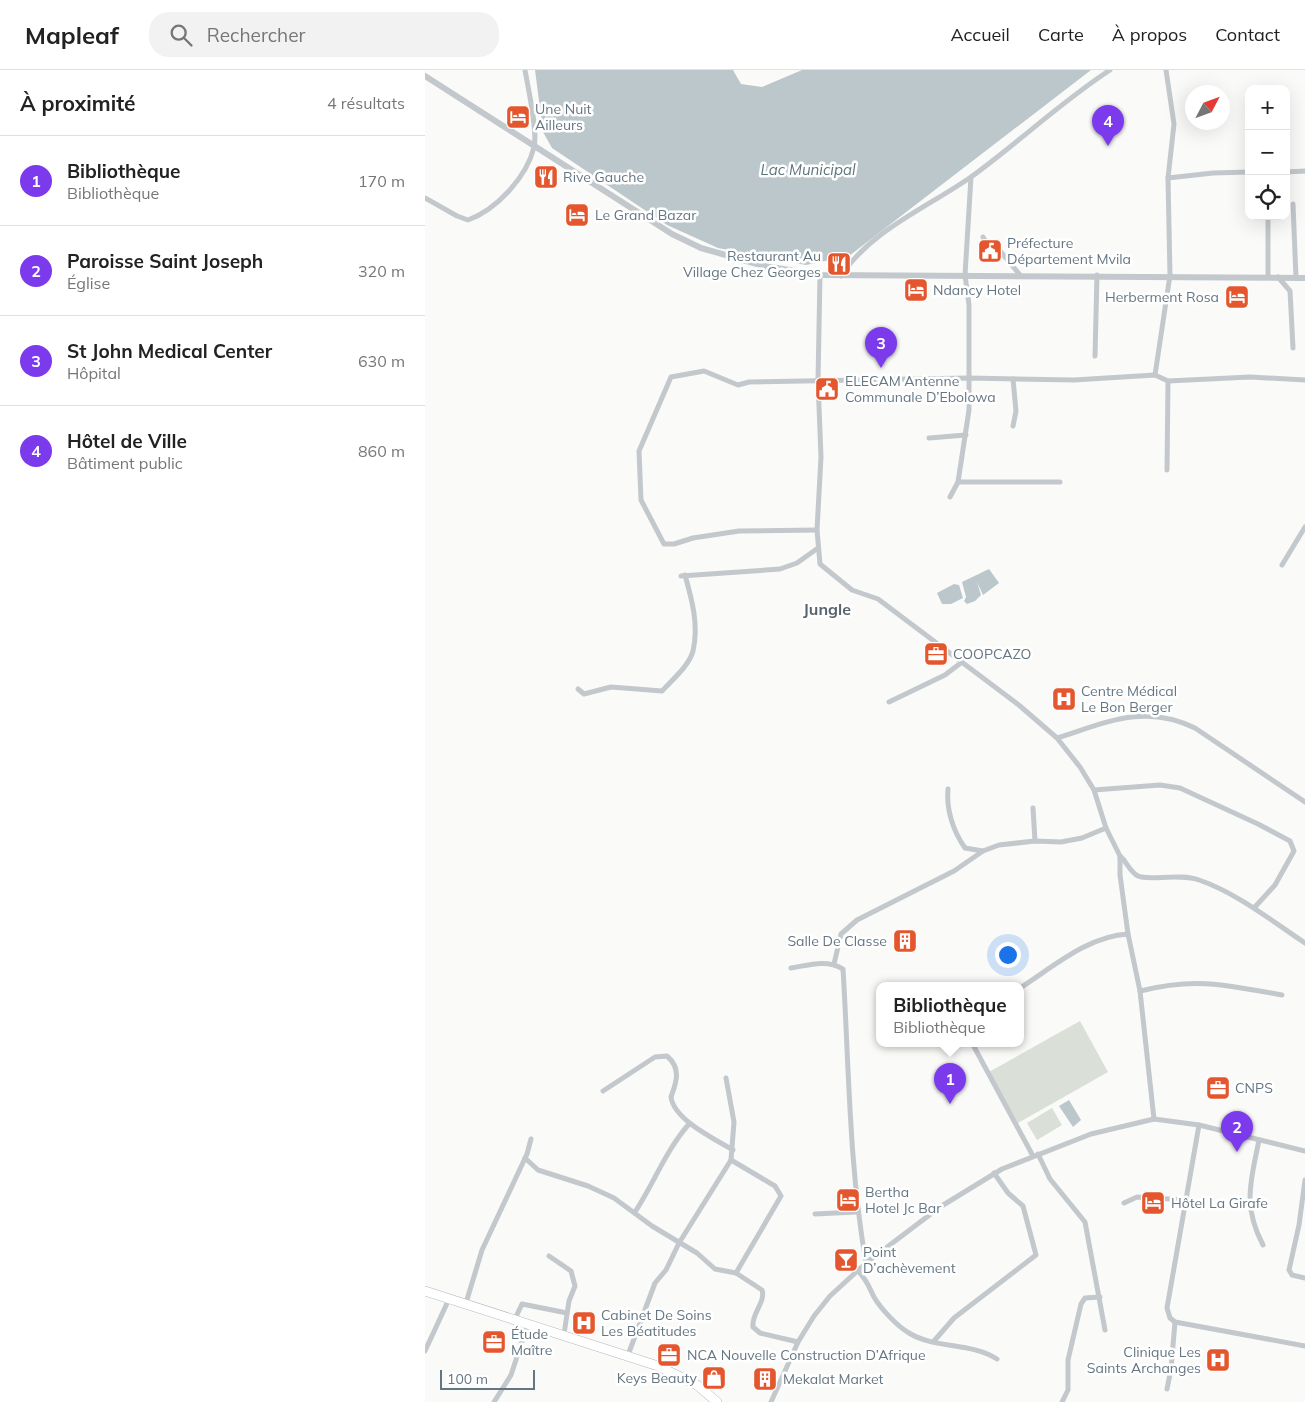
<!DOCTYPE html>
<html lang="fr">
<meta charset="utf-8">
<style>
:root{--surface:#fff;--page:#f2f2f2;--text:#222;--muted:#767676;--line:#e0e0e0;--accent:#7c3aed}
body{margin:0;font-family:Mulish,sans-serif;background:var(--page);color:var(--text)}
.controls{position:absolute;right:15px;top:15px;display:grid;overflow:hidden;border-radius:10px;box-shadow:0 5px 20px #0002}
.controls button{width:45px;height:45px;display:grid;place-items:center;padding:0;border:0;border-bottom:1px solid var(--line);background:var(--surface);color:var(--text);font:25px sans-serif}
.compass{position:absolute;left:760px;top:15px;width:45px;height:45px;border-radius:50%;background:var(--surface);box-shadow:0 5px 20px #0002;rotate:49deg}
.scale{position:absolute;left:15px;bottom:12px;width:95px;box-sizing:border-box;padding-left:5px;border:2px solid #657683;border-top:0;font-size:14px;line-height:18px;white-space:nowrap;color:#657683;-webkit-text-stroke:4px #fff;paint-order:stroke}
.you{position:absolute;left:582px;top:884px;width:18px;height:18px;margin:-12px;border:4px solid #fff;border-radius:50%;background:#1a73e8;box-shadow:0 0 0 8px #1a73e833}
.badge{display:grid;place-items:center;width:32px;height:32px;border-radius:50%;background:var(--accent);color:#fff;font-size:16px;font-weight:700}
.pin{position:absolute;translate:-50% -41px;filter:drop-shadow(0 1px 2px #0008)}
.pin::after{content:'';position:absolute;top:26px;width:18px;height:15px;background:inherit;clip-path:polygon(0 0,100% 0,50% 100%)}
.popup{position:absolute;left:451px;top:912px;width:148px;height:65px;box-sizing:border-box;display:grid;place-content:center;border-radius:10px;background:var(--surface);filter:drop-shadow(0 1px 4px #0005);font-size:16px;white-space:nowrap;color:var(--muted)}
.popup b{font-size:19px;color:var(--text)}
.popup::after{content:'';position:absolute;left:50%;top:100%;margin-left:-10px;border:10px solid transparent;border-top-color:var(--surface)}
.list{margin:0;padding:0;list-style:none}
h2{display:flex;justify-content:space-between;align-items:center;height:65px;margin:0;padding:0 20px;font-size:21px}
h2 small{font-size:16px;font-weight:400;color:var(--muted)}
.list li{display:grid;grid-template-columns:32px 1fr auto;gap:15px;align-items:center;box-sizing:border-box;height:90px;padding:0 20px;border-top:1px solid var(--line)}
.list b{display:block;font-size:19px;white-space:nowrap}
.list p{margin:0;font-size:16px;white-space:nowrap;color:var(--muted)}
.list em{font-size:16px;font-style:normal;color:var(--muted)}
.icon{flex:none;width:28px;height:28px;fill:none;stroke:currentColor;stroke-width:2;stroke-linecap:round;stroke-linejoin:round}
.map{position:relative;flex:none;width:880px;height:1332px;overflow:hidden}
header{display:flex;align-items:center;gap:30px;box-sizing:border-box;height:70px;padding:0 25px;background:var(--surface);border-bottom:1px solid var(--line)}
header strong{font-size:24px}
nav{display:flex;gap:28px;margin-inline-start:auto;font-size:18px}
.search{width:350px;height:45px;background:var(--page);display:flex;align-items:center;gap:12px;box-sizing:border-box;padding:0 18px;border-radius:20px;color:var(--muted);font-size:19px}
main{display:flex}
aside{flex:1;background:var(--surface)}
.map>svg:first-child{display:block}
.green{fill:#dadfd7}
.water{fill:#bbc7cb}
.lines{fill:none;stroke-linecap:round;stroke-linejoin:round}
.trunk-casing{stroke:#b4b9bd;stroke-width:10}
.minor{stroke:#c3c8cc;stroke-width:5}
.tertiary{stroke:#c3c8cc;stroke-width:6}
.trunk{stroke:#fff;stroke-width:9}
.labels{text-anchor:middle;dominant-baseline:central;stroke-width:5;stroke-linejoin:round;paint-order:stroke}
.poi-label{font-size:14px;fill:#657683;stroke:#fff;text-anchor:start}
.water-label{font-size:15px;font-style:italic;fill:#60757c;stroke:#fff}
.quarter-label{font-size:16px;font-weight:bold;fill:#57646e;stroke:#fff}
</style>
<header>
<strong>Mapleaf</strong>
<div class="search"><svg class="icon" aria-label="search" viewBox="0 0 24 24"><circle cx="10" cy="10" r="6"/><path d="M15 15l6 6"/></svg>Rechercher</div>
<nav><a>Accueil</a><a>Carte</a><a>À propos</a><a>Contact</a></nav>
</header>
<main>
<aside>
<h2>À proximité<small>4 résultats</small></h2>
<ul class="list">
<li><span class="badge">1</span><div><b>Bibliothèque</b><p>Bibliothèque</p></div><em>170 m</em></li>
<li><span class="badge">2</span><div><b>Paroisse Saint Joseph</b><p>Église</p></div><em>320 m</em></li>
<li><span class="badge">3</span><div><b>St John Medical Center</b><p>Hôpital</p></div><em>630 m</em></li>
<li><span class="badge">4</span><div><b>Hôtel de Ville</b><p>Bâtiment public</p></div><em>860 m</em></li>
</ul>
</aside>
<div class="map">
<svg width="880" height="1332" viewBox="0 0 880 1332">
<rect width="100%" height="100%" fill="#fafaf8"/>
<!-- green -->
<g class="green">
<path d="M655,951L683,1002L593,1053L564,1002Z"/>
<path d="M627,1038L637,1055L612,1070L602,1053Z"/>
</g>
<!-- water -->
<g class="water">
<path d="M110,0H308L316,14L337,17L377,0H666L424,186L381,195L293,178L242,155L127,78L118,62Z"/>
<path d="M564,499L574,513L558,525L552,512L556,525L550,531L542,534L539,531L541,527L537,512Z"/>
<path d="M529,514L534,515L538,528L526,534H517L512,523Z"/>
<path d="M644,1030L656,1050L648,1057L634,1036Z"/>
</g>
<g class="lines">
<defs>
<path id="trunk" d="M0,1221L233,1296L272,1315L292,1332"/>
</defs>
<!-- trunk casing -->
<use href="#trunk" class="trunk-casing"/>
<!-- minor -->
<g class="minor">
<path d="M861,102L880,101"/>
<path d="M743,108L788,103L824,102"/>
<path d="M0,128L32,146L43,150C71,140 102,107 109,77C113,61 103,18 100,0"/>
<path d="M868,134L871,208"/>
<path d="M558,167L562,174L576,182L595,205"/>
<path d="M395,205L393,311L396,387L392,460L395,494L427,520L453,529L595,636L632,668L655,697L669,720L681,758L695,786V805L703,864L715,921L729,1049"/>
<path d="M416,206C445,161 503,137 546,107C593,73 636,32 685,0"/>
<path d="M843,207V146"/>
<path d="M853,207L865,221L868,278"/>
<path d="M670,286L672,205"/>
<path d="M730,305L745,205L743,108L749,54L741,0"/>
<path d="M588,309L591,341L588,356"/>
<path d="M504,368L541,365"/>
<path d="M742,400L743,311"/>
<path d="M533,412H635"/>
<path d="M525,427L533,412L544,340V235L540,205L546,107"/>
<path d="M392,460L314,461L268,468L249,474H239L216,430L214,381L246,307L279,301L313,315L324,312L543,308L649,310L730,305L743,311L825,307L880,310"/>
<path d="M857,495L880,457"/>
<path d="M256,506L355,499L372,493L393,478"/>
<path d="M153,619L159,624L186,617L237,621C247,610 264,596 268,581C274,555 267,530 260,505"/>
<path d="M464,632L520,605L537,592"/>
<path d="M632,668C680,653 719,633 770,658L880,732"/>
<path d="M523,719C521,739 528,761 540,778L558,781"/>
<path d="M669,720L735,715L755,718L833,754L865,771L869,781L850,815L829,838"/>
<path d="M608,738L610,771"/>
<path d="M695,786C702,792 705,802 713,806C723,811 755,803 774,810C812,823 847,851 880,873"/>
<path d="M409,894L416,864L432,850L529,801L558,781L574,775L610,771L636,772L657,768L681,758"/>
<path d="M366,898C384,895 402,889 418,899C424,997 424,1096 441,1193"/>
<path d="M595,918C628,897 663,866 703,864"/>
<path d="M715,921C771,907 801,915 857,925"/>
<path d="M547,973L608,1086"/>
<path d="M178,1021L230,987L242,986C256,998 252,1011 246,1027C249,1050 290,1069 308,1080"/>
<path d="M774,1055L742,1238L745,1248L750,1252L880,1276"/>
<path d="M834,1070C826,1111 817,1135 838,1175"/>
<path d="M613,1084L625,1109L660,1152L680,1260"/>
<path d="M100,1088L113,1100L163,1116L189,1128L227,1156L272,1183L290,1199L311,1203L337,1220C341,1232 326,1244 328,1257L335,1263L373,1272"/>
<path d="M306,1090L350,1116L356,1126L311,1203"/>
<path d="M880,1110L874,1155L864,1200L867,1205L880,1208"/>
<path d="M699,1133L712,1127L760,1130"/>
<path d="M210,1142C229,1113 241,1080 264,1054"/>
<path d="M390,1144L432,1142"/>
<path d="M124,1186L146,1201L150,1216L144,1231L139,1264"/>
<path d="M433,1201C442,1210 444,1217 449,1227C456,1239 472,1256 484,1263C510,1279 545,1272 572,1289"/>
<path d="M41,1233L57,1180L102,1084L106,1069"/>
<path d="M89,1251L97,1234L142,1243"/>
<path d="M509,1271L529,1248L611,1185L598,1136L583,1123L569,1103"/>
<path d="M0,1281L24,1229"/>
<path d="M203,1285L230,1213L241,1200L254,1173L306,1090L309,1052L301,1008"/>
<path d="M742,1319L746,1299L750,1252"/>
<path d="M69,1332L86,1305L103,1253"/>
<path d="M346,1332L373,1272L389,1246L405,1226L441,1193L515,1137L577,1099L666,1064L729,1049L774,1055L880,1081"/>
<path d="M637,1332L643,1320V1290L656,1234L660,1228L675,1227"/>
</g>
<!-- tertiary -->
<path class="tertiary" d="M0,6L247,164L276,178L339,196L395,205L880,208"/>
<!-- trunk -->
<use href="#trunk" class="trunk"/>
</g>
<!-- icons -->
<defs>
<symbol id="hotel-square" viewBox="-11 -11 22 22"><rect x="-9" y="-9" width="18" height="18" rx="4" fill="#e4572e" stroke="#fff"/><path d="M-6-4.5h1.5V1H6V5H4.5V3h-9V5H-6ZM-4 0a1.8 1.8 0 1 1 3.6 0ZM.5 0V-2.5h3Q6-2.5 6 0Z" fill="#fff"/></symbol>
<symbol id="restaurant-square" viewBox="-11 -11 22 22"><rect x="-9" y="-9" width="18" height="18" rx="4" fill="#e4572e" stroke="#fff"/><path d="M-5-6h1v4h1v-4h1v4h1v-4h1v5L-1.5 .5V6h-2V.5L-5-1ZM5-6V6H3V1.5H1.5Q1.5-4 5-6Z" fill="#fff"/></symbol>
<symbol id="civic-square" viewBox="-11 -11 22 22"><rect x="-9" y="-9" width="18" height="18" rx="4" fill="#e4572e" stroke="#fff"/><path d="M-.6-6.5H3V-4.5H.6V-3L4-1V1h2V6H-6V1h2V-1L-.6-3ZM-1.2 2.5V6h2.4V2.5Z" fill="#fff"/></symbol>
<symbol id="office-square" viewBox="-11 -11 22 22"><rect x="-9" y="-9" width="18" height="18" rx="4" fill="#e4572e" stroke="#fff"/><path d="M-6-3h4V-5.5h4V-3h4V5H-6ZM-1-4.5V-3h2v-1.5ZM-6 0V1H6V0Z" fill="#fff"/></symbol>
<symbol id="hospital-square" viewBox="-11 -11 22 22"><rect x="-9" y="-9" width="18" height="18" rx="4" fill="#e4572e" stroke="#fff"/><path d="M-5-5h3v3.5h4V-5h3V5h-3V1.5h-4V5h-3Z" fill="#fff"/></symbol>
<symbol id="building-square" viewBox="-11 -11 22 22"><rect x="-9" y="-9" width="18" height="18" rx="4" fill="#e4572e" stroke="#fff"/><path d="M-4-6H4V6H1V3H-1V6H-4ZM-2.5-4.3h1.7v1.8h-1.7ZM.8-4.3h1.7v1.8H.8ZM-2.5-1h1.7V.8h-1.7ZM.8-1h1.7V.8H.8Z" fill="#fff"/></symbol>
<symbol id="bar-square" viewBox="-11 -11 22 22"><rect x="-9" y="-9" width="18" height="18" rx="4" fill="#e4572e" stroke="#fff"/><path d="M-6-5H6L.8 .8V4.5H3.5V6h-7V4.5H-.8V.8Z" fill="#fff"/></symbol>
<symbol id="shop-square" viewBox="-11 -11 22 22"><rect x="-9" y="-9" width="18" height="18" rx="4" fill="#e4572e" stroke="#fff"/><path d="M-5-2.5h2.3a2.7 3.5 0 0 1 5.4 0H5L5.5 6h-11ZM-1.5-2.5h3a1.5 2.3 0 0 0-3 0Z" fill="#fff"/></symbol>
</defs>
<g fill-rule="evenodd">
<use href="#hotel-square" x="79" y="33" width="28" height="28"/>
<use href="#restaurant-square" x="107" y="93" width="28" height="28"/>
<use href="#hotel-square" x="138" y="131" width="28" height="28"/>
<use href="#civic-square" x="551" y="167" width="28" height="28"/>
<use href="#restaurant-square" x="400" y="180" width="28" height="28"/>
<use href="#hotel-square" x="477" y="206" width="28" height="28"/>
<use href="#hotel-square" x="798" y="213" width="28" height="28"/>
<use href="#civic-square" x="388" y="305" width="28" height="28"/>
<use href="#office-square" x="497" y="570" width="28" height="28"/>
<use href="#hospital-square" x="625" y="615" width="28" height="28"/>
<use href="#building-square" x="466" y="857" width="28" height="28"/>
<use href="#office-square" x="779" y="1004" width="28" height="28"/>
<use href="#hotel-square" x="409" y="1116" width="28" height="28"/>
<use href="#hotel-square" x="714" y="1119" width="28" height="28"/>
<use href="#bar-square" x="407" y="1176" width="28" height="28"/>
<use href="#hospital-square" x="145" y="1239" width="28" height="28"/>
<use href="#office-square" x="55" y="1258" width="28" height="28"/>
<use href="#office-square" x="230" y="1271" width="28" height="28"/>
<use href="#hospital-square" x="779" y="1276" width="28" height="28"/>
<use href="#shop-square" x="275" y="1294" width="28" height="28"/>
<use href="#building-square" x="326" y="1295" width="28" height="28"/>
</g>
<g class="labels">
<!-- poi labels -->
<g class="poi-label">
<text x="110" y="39">Une Nuit<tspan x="110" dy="16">Ailleurs</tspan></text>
<text x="138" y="107">Rive Gauche</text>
<text x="170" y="145">Le Grand Bazar</text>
<text x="582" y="173">Préfecture<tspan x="582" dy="16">Département Mvila</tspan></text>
<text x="396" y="186" text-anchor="end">Restaurant Au<tspan x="396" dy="16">Village Chez Georges</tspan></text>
<text x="508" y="220">Ndancy Hotel</text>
<text x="794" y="227" text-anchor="end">Herberment Rosa</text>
<text x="420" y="311">ELECAM Antenne<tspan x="420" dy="16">Communale D’Ebolowa</tspan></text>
<text x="528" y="584">COOPCAZO</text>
<text x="656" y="621">Centre Médical<tspan x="656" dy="16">Le Bon Berger</tspan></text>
<text x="462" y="871" text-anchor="end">Salle De Classe</text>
<text x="810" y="1018">CNPS</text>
<text x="440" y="1122">Bertha<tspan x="440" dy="16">Hotel Jc Bar</tspan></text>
<text x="746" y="1133">Hôtel La Girafe</text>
<text x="438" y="1182">Point<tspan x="438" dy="16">D’achèvement</tspan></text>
<text x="176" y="1245">Cabinet De Soins<tspan x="176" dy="16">Les Béatitudes</tspan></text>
<text x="86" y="1264">Étude<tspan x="86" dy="16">Maître</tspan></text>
<text x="776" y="1282" text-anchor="end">Clinique Les<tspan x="776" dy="16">Saints Archanges</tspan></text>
<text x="262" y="1285">NCA Nouvelle Construction D’Afrique</text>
<text x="272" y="1308" text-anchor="end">Keys Beauty</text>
<text x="358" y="1309">Mekalat Market</text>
</g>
<!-- water labels -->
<g class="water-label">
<text x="383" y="99">Lac Municipal</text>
</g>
<!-- quarter labels -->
<g class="quarter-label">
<text x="402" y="539">Jungle</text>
</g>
</g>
</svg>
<div class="controls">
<button>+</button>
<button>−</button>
<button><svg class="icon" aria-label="locate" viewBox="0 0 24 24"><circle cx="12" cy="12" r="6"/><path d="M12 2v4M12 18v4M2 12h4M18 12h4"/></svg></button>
</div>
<svg class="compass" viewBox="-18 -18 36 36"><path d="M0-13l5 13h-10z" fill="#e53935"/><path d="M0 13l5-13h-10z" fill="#767676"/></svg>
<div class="scale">100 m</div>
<div class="you"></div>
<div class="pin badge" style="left:525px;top:1034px">1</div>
<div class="popup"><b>Bibliothèque</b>Bibliothèque</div>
<div class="pin badge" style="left:812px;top:1082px">2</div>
<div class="pin badge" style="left:456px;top:298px">3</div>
<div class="pin badge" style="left:683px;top:76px">4</div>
</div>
</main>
